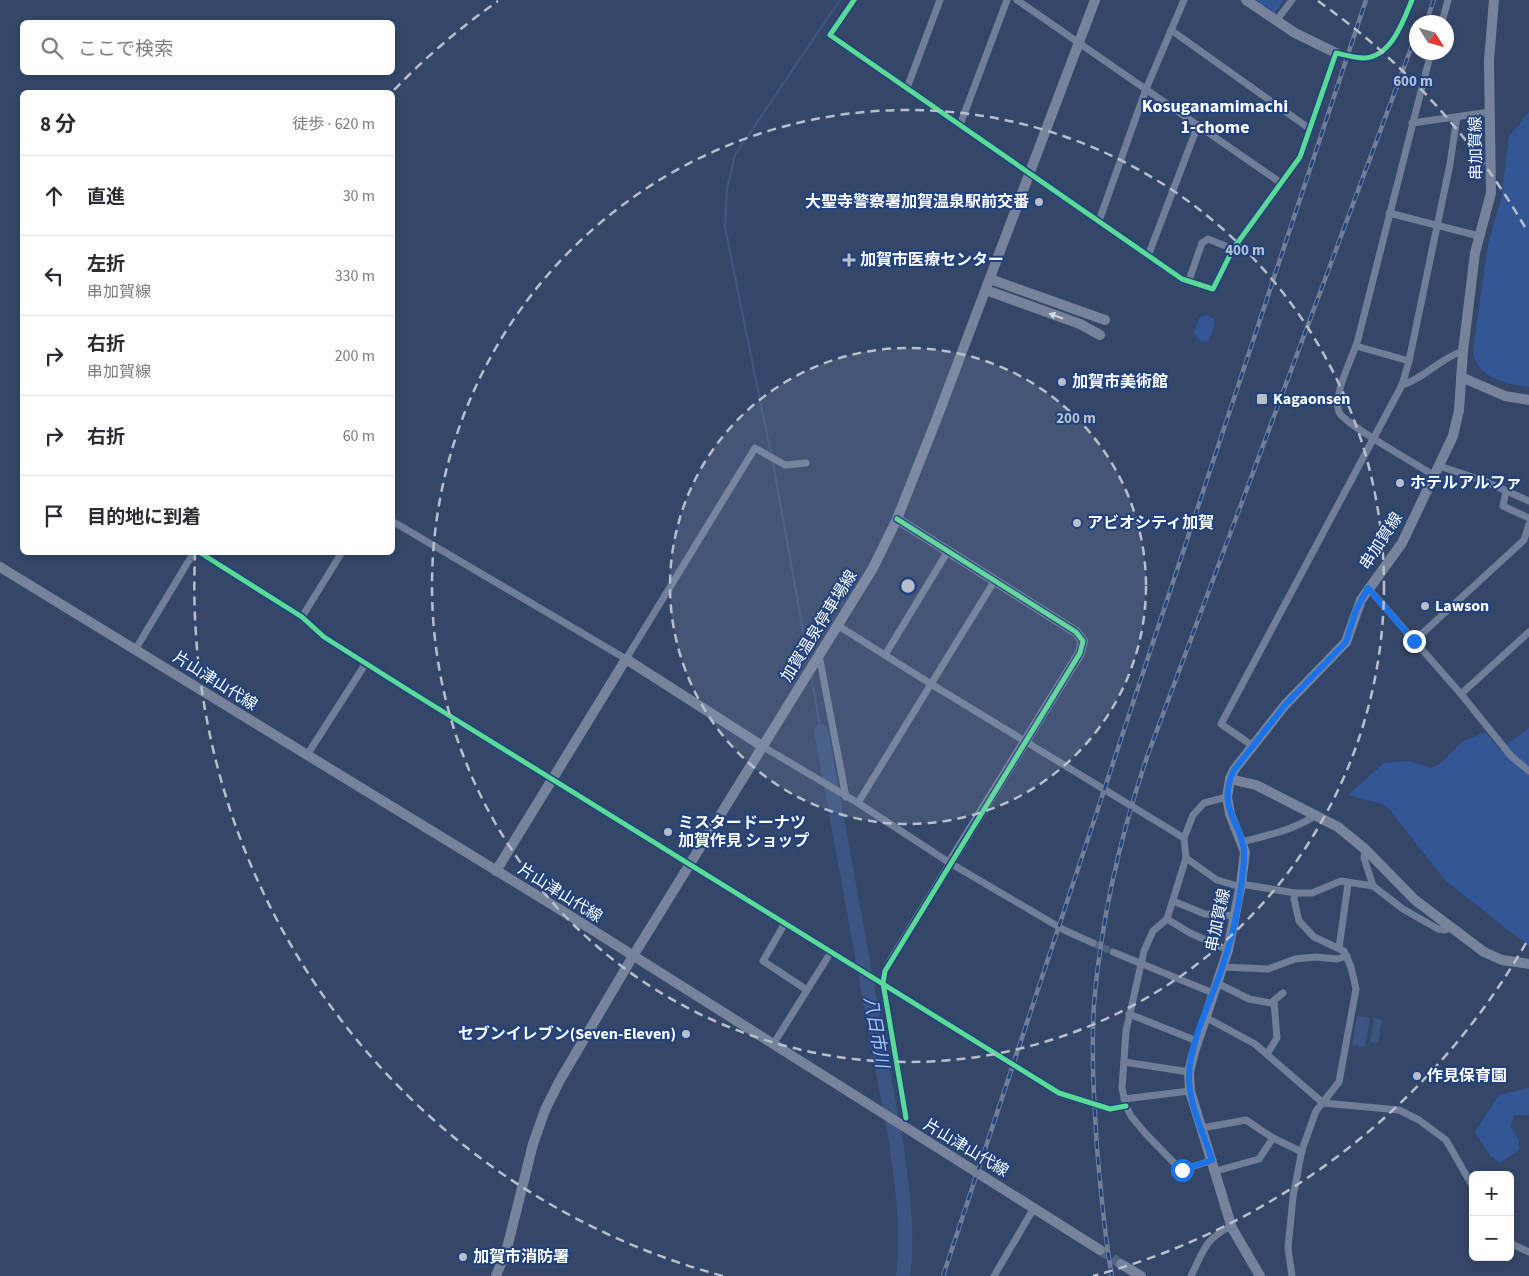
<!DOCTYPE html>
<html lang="ja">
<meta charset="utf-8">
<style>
:root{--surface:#fff;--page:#f7f7f7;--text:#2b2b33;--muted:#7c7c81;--line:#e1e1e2}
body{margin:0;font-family:"Source Sans 3","Noto Sans JP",sans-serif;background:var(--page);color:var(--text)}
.controls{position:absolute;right:15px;bottom:15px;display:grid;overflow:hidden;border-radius:8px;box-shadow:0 2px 8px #0003}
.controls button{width:45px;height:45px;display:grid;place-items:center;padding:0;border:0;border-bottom:1px solid var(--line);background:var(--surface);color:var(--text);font:25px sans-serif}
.compass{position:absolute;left:1409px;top:15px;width:45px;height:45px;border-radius:50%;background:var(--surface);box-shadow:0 2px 8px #0003;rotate:127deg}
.stop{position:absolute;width:15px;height:15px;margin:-11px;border:4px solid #1a73e8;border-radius:50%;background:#fff}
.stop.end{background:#1a73e8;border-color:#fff;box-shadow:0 1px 5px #0008}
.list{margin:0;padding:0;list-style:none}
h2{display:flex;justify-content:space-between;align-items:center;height:65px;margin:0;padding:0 20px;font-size:21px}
h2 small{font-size:16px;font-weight:400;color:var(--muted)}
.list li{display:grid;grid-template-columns:32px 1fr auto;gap:15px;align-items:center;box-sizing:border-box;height:80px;padding:0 20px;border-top:1px solid var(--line)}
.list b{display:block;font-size:19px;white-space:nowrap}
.list p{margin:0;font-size:16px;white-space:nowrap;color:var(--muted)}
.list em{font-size:16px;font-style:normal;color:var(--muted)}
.icon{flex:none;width:28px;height:28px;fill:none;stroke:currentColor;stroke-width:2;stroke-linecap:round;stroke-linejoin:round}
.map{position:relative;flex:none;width:1529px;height:1276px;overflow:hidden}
.search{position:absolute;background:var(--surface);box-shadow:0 2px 8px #0003;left:20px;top:20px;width:375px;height:55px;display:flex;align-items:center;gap:12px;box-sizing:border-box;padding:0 18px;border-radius:8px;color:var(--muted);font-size:19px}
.panel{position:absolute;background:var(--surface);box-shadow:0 2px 8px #0003;left:20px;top:90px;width:375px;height:465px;border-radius:8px}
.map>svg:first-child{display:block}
.green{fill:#335796}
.water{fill:#3c5582}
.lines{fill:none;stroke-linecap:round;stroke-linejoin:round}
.stream{stroke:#3c5582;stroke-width:2.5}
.river{stroke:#3c5582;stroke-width:14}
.street-tunnel{stroke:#536380;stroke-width:7;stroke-dasharray:7 3.5;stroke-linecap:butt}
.secondary-tunnel{stroke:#536380;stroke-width:10;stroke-dasharray:10 5;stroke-linecap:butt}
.street{stroke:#707e98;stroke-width:7}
.secondary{stroke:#76839b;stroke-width:10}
.rail-casing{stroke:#717e98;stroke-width:4.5}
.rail{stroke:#1f417f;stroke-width:2.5;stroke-dasharray:8;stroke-linecap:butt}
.cycleway-casing{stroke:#1f417f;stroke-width:8}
.cycleway{stroke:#5adb95;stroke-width:5}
.oneway{fill:#d6dae1}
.route{stroke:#1a73e8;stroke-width:6}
.ring{fill:none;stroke:#b8bfca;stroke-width:2.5;stroke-dasharray:9 6}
.poi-dot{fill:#b8bfca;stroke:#1f417f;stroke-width:2}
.labels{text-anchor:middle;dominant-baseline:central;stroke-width:4;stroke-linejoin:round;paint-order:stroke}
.street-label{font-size:16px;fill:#fff;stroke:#1f417f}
.poi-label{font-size:16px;font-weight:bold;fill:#fff;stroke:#1f417f;text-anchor:start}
.neighbourhood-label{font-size:18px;font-weight:bold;fill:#fff;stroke:#1f417f}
.water-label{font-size:18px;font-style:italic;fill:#afc7ef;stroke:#1f417f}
.centre{fill:#b8bfca;stroke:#1f417f;stroke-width:2.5}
.ring-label{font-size:15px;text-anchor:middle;font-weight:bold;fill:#b8bfca;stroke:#1f417f;stroke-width:4;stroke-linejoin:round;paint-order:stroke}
</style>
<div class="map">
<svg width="1529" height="1276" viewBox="0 0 1529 1276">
<rect width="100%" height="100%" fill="#354769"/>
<!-- green -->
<g class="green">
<path d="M1256,0H1284L1275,13Z"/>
<path d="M1529,112V387C1506,384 1475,377 1473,350L1488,245L1501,199L1509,137Z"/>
<path d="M1206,315L1214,319V328L1208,341L1201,342L1194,334L1199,318Z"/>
<path d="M1529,728V946L1445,880L1386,805L1348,795L1384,763L1409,761L1431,768L1440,764L1462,742L1485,732L1500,750Z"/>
<path d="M1529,1088V1115H1514L1510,1127L1519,1140V1150L1500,1163L1491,1156L1475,1132L1499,1095Z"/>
</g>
<!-- water -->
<g class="water">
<path d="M1357,1016L1370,1018L1365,1047L1352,1045Z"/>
<path d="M1374,1018L1382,1020L1378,1043L1370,1042Z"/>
</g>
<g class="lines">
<!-- stream -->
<g class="stream">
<path d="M809,664L775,474L725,227L727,189L735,155L840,0"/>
<path d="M811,675L821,731"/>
</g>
<!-- river -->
<path class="river" d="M821,731L896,1142C902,1186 909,1231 903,1276"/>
<!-- street-tunnel -->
<g class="street-tunnel">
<path d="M1093,943L1113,952"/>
<path d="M1089,1103L1103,1107"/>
</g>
<!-- secondary-tunnel -->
<path class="secondary-tunnel" d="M1100,1250L1121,1264"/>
<!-- street -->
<g class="street">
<path d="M854,0L830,35L1182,279L1213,289L1233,249L1300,157L1336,53C1345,55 1355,58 1364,58C1391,57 1403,22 1412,0"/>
<path d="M1017,0L1281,183"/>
<path d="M1276,21L1292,0"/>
<path d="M1442,22L1448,0"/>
<path d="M1171,30L1310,129"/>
<path d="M1431,52C1406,148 1382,244 1358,339C1353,358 1332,395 1339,412C1345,425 1417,464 1433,475"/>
<path d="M907,88L940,0"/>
<path d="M1412,123L1490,112"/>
<path d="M960,125L1007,0"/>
<path d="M1389,213L1479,236"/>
<path d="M1099,221L1146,89L1184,0"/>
<path d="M1148,256L1198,125"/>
<path d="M1189,280L1202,243L1208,239L1233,249"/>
<path d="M1356,346L1409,361"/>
<path d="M1402,385C1424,379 1440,358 1463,351"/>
<path d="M1439,466L1482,480L1529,501"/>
<path d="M1506,491L1503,506L1529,518"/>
<path d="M392,521L626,659L755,448L785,465L806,463"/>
<path d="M199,552L302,617L324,637L408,690L1059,1093L1089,1103"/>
<path d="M1368,588L1461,694L1511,756L1529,771"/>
<path d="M302,617L342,552"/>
<path d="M837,625L931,684L995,580"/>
<path d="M1414,641L1524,540L1529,524"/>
<path d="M135,650L194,552"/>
<path d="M819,655L846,797"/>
<path d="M885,655L948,551"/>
<path d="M1461,694L1529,632"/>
<path d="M762,746L858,803L950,863L1064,930L1093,943"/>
<path d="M1253,746L1221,724L1402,385L1409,361L1450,164L1457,117"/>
<path d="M307,755L366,663"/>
<path d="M858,803L931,684L1184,838"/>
<path d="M1242,842C1268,835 1294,830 1316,815"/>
<path d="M1365,849L1364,858L1373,886"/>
<path d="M1186,858L1217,880L1241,887"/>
<path d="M1241,884L1295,893H1312L1341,881L1373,886L1403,909L1438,929L1445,930L1451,928"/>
<path d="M1173,901L1205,914L1236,916"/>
<path d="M1167,919L1190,933L1228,950"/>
<path d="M785,923L763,961L807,990"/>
<path d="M1339,948L1348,884"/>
<path d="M1113,952L1213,993"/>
<path d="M1223,967L1268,969L1295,959L1315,957L1337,959L1347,956"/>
<path d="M1217,983L1249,999L1271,1003L1283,993"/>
<path d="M1129,1014L1197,1041"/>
<path d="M1205,1017L1255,1044L1323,1103L1399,1110L1419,1120L1446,1140L1473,1187"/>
<path d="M774,1043L831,952"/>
<path d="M1267,1054L1277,1038L1274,1002"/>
<path d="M1124,1062L1189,1072"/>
<path d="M1124,1099L1190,1091"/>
<path d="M1103,1107L1110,1109L1126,1106"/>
<path d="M906,1118L883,983L885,971L891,959L950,863"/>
<path d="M1202,1128L1246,1120L1273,1138L1302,1152"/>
<path d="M1213,1160L1182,1170L1179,1168L1145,1133L1131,1116L1126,1106L1122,1088L1126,1031L1144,951L1153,931L1167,919L1186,858L1184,838L1193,815L1204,803L1227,797"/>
<path d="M1216,1171L1259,1159L1273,1138"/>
<path d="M1510,1243L1529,1252"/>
<path d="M994,1276L1034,1208"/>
<path d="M1191,1276C1204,1250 1204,1240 1231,1226"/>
<path d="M1292,1276L1288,1248L1293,1197L1302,1150L1316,1111L1339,1082L1356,989L1351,967L1344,951L1314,937L1299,921L1294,899L1295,893"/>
</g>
<!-- secondary -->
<g class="secondary">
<path d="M1246,0L1295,33L1336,53"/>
<path d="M990,279L1105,320"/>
<path d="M986,290L1080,324L1100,335"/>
<path d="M1461,377L1505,396L1529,400"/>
<path d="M897,519L1076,632L1083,641L1080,653L950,863"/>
<path d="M0,567L564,912L1100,1250"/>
<path d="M1230,779L1256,785L1338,827L1365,849L1415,900L1484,952L1502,960L1529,964"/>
<path d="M496,871L626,659L762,746"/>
<path d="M1121,1264L1141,1276"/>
<path d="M496,1276L507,1248L533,1144L545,1110L560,1080L633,956L873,568L897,519L937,418L1095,0"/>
<path d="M1260,1276L1232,1228L1190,1091L1189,1072L1194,1052L1228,950L1241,884L1245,852L1230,814L1227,797L1230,779L1234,770L1285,705L1346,642L1361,600L1402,543L1453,436L1459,410L1463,351L1475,253L1491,193L1489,60L1494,0"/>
</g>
<defs>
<g id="rail">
<path d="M1426,22L1434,0"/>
<path d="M943,1276L1366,0"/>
<path d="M1112,1276C1104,1234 1101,1191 1097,1148C1094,1100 1091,1052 1094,1004C1101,920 1120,837 1147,757L1416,35"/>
</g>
</defs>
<!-- rail casing -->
<use href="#rail" class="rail-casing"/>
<!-- rail -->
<use href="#rail" class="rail"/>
<defs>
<g id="cycleway">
<path d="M854,0L830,35L1182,279L1213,289L1233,249L1300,157L1336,53C1345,55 1355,58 1364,58C1391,57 1403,22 1412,0"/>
<path d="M897,519L1076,632L1083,641L1080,653L885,971L883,983L906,1118"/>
<path d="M199,552L302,617L324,637L408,690L1059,1093L1110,1109L1126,1106"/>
</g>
</defs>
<!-- cycleway casing -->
<use href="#cycleway" class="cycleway-casing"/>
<!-- cycleway -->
<use href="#cycleway" class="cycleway"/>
</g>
<!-- one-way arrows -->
<defs><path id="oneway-solid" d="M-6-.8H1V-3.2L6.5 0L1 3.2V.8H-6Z" transform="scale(1.25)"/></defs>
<use class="oneway" href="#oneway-solid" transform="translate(1056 316) rotate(-160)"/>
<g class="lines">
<!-- route -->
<path class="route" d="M1182,1170L1212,1160C1204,1135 1190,1106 1189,1080C1188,1046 1211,1000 1222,968C1234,933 1241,896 1244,860C1247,825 1214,812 1234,770L1285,705L1346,642L1356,610L1368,588L1414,641"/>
</g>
<!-- distance rings -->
<circle cx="908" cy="586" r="238" fill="#b8bfca" fill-opacity=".12"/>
<g class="ring">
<circle cx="908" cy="586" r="238"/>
<circle cx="908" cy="586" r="476"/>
<path d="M1526 943A714 714 0 0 1 1093 1276M723 1276A714 714 0 0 1 195 555M394 90A714 714 0 0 1 498 1M1318 1A714 714 0 0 1 1526 229"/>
</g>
<!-- markers -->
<g class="poi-dot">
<circle cx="1039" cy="202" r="5"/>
<path d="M846.5 252.5h5v5h5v5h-5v5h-5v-5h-5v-5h5z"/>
<circle cx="1062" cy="382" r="5"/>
<rect x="1256" y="393" width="12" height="12" rx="2.5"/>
<circle cx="1400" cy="483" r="5"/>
<circle cx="1077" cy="523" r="5"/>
<circle cx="1425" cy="606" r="5"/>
<circle cx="668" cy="832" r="5"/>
<circle cx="686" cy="1034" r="5"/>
<circle cx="1417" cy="1076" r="5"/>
<circle cx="463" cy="1257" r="5"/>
</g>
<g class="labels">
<!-- street labels -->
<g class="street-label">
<text transform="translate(1476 148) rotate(-91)">串加賀線</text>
<text transform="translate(1381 541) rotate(-57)">串加賀線</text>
<text transform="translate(819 626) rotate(-58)">加賀温泉停車場線</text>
<text transform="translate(215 681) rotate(32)">片山津山代線</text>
<text transform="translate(560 893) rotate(32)">片山津山代線</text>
<text transform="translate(1218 920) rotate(-78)">串加賀線</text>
<text transform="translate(966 1148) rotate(31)">片山津山代線</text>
</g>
<!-- poi labels -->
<g class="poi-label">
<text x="1029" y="202" text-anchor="end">大聖寺警察署加賀温泉駅前交番</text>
<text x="860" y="260">加賀市医療センター</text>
<text x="1072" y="382">加賀市美術館</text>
<text x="1273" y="399">Kagaonsen</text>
<text x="1410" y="483">ホテルアルファ</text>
<text x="1087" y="523">アビオシティ加賀</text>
<text x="1435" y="606">Lawson</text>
<text x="678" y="823">ミスタードーナツ<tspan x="678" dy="18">加賀作見 ショップ</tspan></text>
<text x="676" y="1034" text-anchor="end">セブンイレブン(Seven-Eleven)</text>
<text x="1427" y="1076">作見保育園</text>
<text x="473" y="1257">加賀市消防署</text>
</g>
<!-- neighbourhood labels -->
<g class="neighbourhood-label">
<text x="1215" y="106">Kosuganamimachi<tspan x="1215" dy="21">1-chome</tspan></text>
</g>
<!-- water labels -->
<g class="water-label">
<text transform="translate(876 1032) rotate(80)">八日市川</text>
</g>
</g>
<circle cx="908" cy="586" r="8" class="centre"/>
<g class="ring-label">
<text x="1413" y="86">600 m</text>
<text x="1245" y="255">400 m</text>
<text x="1076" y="423">200 m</text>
</g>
</svg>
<div class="controls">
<button>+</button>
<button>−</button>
</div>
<svg class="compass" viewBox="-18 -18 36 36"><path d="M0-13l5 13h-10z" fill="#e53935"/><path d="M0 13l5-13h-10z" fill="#7c7c81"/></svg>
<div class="stop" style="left:1182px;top:1170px"></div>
<div class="stop end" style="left:1414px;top:641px"></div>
<div class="search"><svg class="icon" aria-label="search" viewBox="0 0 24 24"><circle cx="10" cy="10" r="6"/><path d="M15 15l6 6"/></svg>ここで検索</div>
<section class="panel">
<h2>8 分<small>徒歩 · 620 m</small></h2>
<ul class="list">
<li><svg class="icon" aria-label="ahead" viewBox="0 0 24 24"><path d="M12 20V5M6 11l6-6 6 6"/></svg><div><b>直進</b></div><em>30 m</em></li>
<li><svg class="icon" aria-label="left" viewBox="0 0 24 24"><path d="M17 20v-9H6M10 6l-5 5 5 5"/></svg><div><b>左折</b><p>串加賀線</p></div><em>330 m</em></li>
<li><svg class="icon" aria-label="right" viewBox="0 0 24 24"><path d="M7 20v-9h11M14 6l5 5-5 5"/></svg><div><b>右折</b><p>串加賀線</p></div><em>200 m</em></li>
<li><svg class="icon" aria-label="right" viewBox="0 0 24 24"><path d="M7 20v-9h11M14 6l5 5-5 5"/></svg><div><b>右折</b></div><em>60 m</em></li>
<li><svg class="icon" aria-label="arrive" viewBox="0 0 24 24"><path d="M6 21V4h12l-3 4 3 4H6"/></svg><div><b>目的地に到着</b></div></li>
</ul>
</section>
</div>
